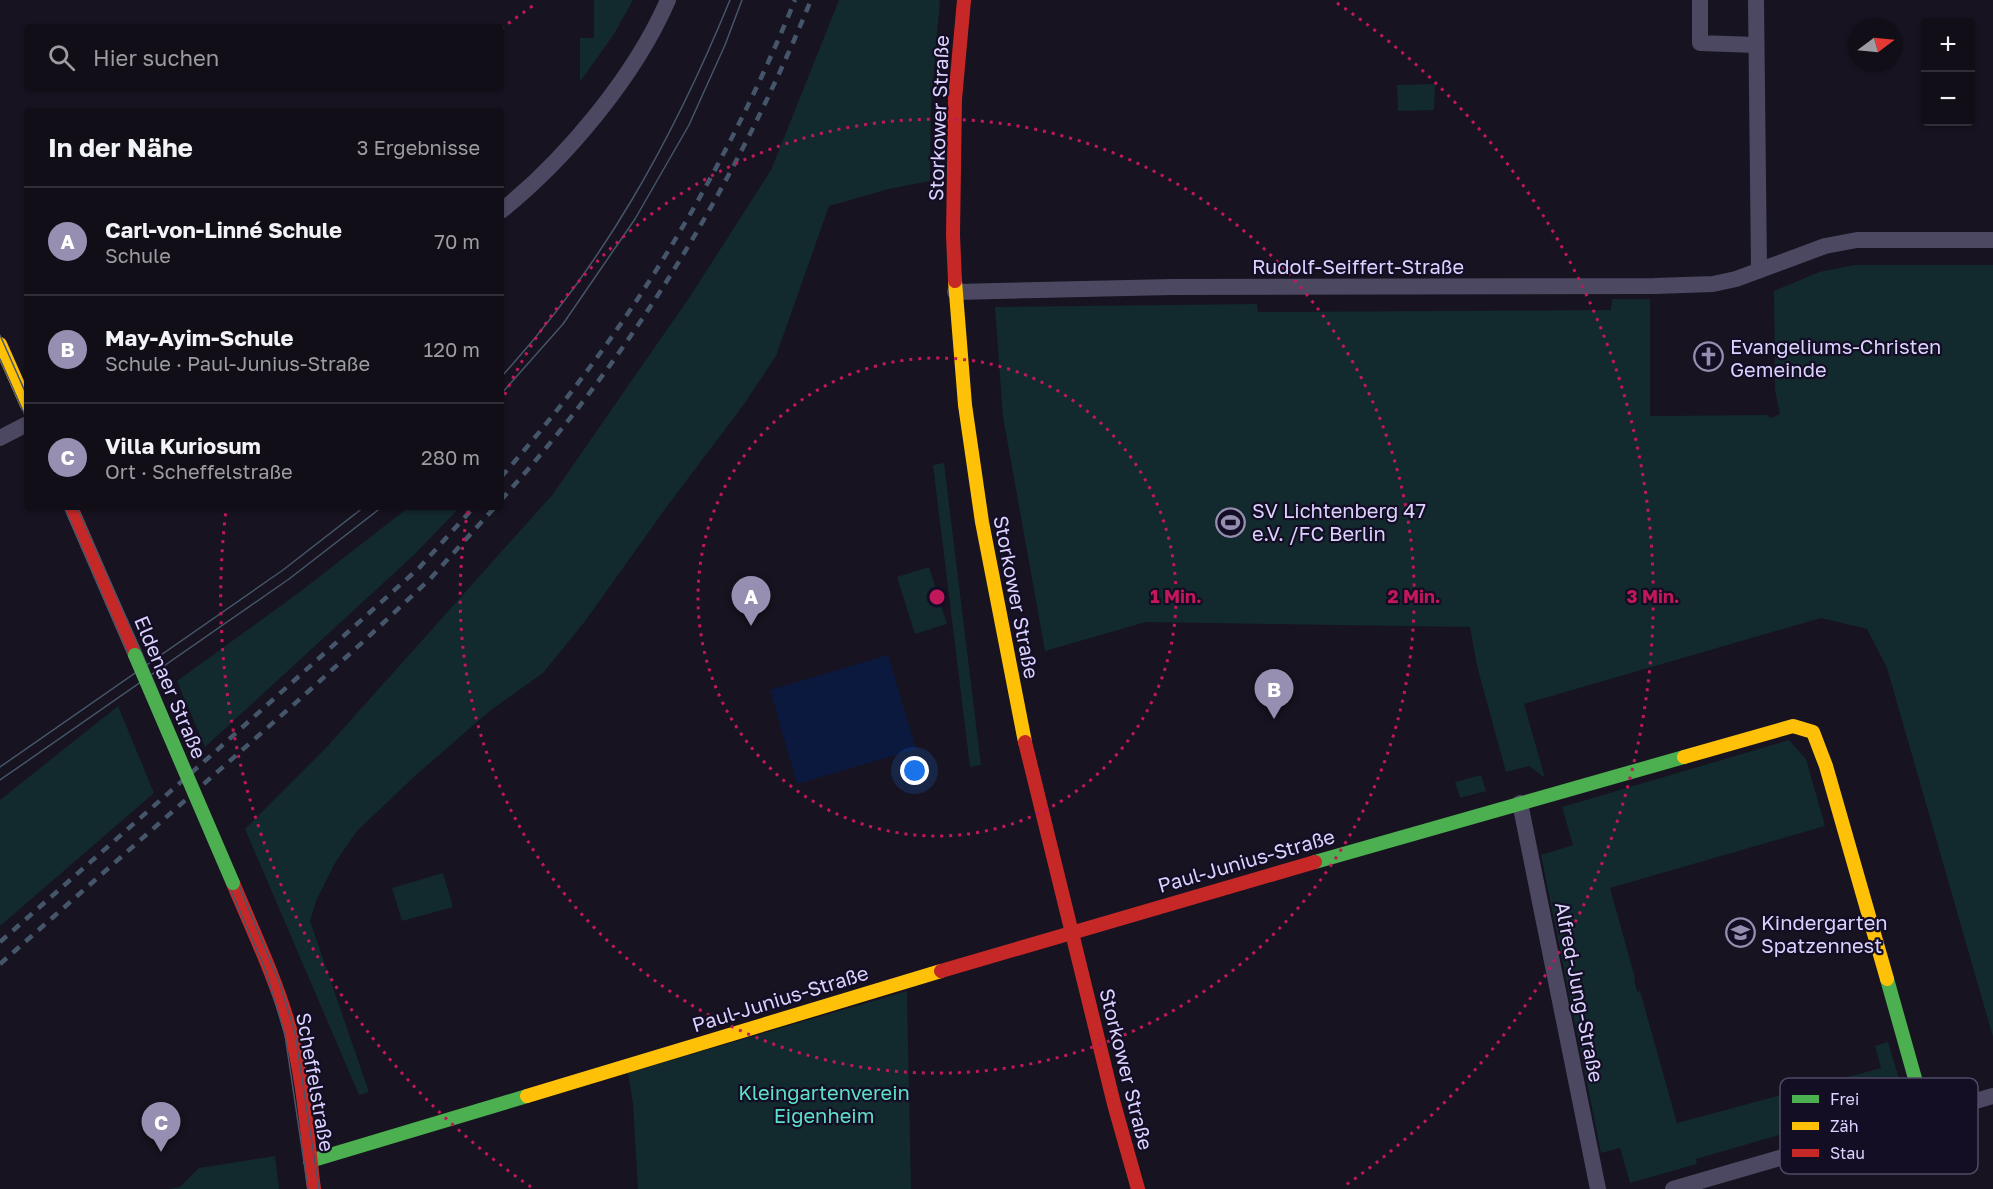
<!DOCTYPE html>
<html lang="de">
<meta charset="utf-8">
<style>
:root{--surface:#110e18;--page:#1e1c25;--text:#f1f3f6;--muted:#9c9ca2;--line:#302e37;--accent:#968fb1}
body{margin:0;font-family:"Golos Text",sans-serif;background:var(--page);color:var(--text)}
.controls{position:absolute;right:18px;top:18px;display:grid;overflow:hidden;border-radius:6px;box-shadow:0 2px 4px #0004}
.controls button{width:54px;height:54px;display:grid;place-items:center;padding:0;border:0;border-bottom:2px solid var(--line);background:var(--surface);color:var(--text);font:30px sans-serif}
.compass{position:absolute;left:1849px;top:18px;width:54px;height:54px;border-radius:50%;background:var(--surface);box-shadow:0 2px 4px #0004;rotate:74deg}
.you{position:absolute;left:915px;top:771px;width:21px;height:21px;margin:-15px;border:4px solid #fff;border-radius:50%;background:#1a73e8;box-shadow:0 0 0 9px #1a73e833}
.badge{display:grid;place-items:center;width:39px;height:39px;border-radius:50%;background:var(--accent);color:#fff;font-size:20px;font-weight:700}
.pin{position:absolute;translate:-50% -50px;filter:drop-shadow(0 2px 3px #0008)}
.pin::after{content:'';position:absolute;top:32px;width:21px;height:18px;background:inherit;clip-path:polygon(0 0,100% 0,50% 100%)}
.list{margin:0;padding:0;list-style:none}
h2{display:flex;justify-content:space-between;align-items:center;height:78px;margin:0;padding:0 24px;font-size:26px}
h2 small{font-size:20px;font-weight:400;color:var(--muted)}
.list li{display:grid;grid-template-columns:39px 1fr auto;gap:18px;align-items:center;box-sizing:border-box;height:108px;padding:0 24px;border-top:2px solid var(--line)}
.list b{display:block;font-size:22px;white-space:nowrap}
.list p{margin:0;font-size:20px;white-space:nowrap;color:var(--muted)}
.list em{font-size:20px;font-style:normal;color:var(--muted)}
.icon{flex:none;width:33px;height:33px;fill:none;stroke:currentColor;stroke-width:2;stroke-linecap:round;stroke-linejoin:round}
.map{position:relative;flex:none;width:1993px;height:1189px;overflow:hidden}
.search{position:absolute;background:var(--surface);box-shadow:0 2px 4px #0004;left:24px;top:24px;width:480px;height:66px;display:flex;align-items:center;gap:15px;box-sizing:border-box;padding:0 21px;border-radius:6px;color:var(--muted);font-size:22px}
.panel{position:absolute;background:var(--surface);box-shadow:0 2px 4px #0004;left:24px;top:108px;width:480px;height:402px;border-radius:6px}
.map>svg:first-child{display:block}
.green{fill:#12292d}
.water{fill:#0b193f}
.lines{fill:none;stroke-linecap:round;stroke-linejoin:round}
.street{stroke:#4c4861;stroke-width:16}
.fast{stroke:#4caf50;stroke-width:14}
.slow{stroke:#ffc107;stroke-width:14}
.jam{stroke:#c62828;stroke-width:14}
.tram{stroke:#45566a;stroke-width:1.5}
.rail{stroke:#45566a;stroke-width:4.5;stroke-dasharray:9 8;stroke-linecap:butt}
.fast-bridge{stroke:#4caf50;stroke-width:14}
.ring{fill:none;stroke:#c2185b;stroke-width:3;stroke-dasharray:3 6}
.labels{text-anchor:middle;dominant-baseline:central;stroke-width:4.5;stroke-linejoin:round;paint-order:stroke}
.street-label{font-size:20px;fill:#dbd2ff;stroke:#140e25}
.poi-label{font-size:20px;fill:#dbd2ff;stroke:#140e25;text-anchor:start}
.park-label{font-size:20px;fill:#5de0c9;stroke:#140e25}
.key{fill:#140e25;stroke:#504966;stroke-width:1.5}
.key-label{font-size:16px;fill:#dbd2ff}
.centre{fill:#c2185b;stroke:#140e25;stroke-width:3}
.ring-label{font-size:18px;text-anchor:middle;font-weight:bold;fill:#c2185b;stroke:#140e25;stroke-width:4.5;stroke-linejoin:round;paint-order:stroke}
</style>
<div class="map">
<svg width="1993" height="1189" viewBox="0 0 1993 1189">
<rect width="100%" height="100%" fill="#171320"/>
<!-- green -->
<g class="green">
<path d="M594,0H633L614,34L580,82V38H594Z"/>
<path d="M839,0H940L931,106L930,181L889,189L829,206L776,356L742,407L665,509L586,620L543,673L491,710L416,775L357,831L335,863L316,901L310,921L369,1092L359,1095L245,829L324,750L553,494L691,295L771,170Z"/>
<path d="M1435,84L1434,110L1398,111L1397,85Z"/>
<path d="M1855,265H1993V1037L1887,668L1867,629L1821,618L1524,704L1545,778L1529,766L1506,772L1477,666L1470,627L1146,622L1045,651L1003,417L995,307L1257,304L1258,312L1611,310L1612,299H1650V416L1767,415L1771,418L1780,414L1775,390L1774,291L1819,272Z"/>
<path d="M944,463L981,765L970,767L933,465Z"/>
<path d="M409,507H460L415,554L205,747L177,681L297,594Z"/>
<path d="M929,567L947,624L915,634L897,577Z"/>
<path d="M118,706L154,793L0,926V800Z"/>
<path d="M1789,740L1806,759L1825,826L1610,888L1635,978L1634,979L1637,992L1640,991L1677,1123L1881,1068L1875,1046L1888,1042L1903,1092L1893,1102L1696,1159L1697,1164L1630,1183L1620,1148L1601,1153L1541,855L1573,845L1562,807Z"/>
<path d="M1481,775L1486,791L1460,798L1455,782Z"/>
<path d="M443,873L453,907L402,921L392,888Z"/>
<path d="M907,991L911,1189H638L633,1104L628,1073Z"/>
<path d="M275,1156L279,1189H168L180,1187L199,1168Z"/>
</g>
<!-- water -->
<path class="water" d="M888,655L916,749L797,784L770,690Z"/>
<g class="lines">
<!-- street -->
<g class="street">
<path d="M1700,0V43L1756,45"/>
<path d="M1756,0L1759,270"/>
<path d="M501,211C566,159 635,76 668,0"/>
<path d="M955,292L1172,287L1655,286L1713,284L1736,279L1825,246L1857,240H1993"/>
<path d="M0,438L27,424"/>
<path d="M1520,803L1598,1189"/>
<path d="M1673,1189L1993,1096"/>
</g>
<!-- fast -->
<g class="fast">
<path d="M1315,862L1684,757"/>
<path d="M1887,979L1925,1114"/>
<path d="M310,1161L527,1096"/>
</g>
<!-- slow -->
<g class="slow">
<path d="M955,281L965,405L982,522L1025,742"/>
<path d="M0,344L27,405"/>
<path d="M1684,757L1793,726L1813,732L1826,766L1887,979"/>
<path d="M527,1096L941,971"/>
</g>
<!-- jam -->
<g class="jam">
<path d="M955,281L953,235L955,99L964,0"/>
<path d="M71,507L135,655"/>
<path d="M1025,742L1114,1104L1138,1189"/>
<path d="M233,883C253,931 276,979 290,1029C304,1081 307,1136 314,1189"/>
<path d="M941,971L1315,862"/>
</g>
<!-- tram -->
<g class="tram">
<path d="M0,335L27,396"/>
<path d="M0,359L27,420"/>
<path d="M501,377C603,266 673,139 730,0"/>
<path d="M501,394L563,324L635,219L689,125L725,45L742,0"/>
<path d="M64,507L266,971L285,1035L308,1189"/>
<path d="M77,507L141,651L280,984L295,1033L319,1189"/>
<path d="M0,767L283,570L364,507"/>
<path d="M0,780L289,579L382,507"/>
</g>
<!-- rail -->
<g class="rail">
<path d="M501,477C626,336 724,174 795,0"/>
<path d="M501,500C634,353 736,183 811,0"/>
<path d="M0,942L216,751L419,568L474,507"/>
<path d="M0,964L301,698L365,640L430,579L495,507"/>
</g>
<!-- fast-bridge -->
<path class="fast-bridge" d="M135,655L233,883"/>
</g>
<!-- distance rings -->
<g class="ring">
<circle cx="937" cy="597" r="239"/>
<path d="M501 403A477 477 0 1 1 468 510"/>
<path d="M531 1187A716 716 0 0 1 226 510M501 29A716 716 0 0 1 537 3M1337 3A716 716 0 0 1 1343 1187"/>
</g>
<!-- icons -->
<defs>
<symbol id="church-ring" viewBox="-11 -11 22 22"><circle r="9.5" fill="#140e25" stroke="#968fb1" stroke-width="1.5"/><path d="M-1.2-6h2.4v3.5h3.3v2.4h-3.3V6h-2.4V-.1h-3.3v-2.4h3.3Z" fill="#968fb1"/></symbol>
<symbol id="stadium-ring" viewBox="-11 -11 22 22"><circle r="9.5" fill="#140e25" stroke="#968fb1" stroke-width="1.5"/><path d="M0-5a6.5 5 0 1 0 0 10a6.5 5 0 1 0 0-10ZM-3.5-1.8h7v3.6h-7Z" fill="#968fb1"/></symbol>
<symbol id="school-ring" viewBox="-11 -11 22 22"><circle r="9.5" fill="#140e25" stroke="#968fb1" stroke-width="1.5"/><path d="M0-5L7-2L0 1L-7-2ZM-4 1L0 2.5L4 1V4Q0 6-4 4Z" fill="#968fb1"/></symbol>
</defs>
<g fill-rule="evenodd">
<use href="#church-ring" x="1692" y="340" width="33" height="33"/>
<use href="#stadium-ring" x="1214" y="506" width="33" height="33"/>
<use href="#school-ring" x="1724" y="916" width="33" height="33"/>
</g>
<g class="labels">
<!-- street labels -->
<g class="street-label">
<text transform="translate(938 118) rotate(-88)">Storkower Straße</text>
<text x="1358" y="266">Rudolf-Seiffert-Straße</text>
<text transform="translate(1017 597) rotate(79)">Storkower Straße</text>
<text transform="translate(171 687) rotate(67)">Eldenaer Straße</text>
<text transform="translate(1246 860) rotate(-16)">Paul-Junius-Straße</text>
<text transform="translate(1580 992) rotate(79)">Alfred-Jung-Straße</text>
<text transform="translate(780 998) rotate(-17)">Paul-Junius-Straße</text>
<text transform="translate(1127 1069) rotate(76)">Storkower Straße</text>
<text transform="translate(316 1082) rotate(80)">Scheffelstraße</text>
</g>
<!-- poi labels -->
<g class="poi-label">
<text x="1730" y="346">Evangeliums-Christen<tspan x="1730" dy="23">Gemeinde</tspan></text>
<text x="1252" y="510">SV Lichtenberg 47<tspan x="1252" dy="23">e.V. /FC Berlin</tspan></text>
<text x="1761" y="922">Kindergarten<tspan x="1761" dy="23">Spatzennest</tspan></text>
</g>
<!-- park labels -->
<g class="park-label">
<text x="824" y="1092">Kleingartenverein<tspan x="824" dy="23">Eigenheim</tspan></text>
</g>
</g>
<!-- legend -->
<rect x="1780" y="1078" width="198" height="96" rx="9" class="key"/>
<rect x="1792" y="1095" width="27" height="8" fill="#4caf50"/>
<rect x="1792" y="1122" width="27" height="8" fill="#ffc107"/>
<rect x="1792" y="1149" width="27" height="8" fill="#c62828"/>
<g class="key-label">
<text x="1830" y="1105">Frei</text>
<text x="1830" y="1132">Zäh</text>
<text x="1830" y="1159">Stau</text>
</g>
<circle cx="937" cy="597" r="9" class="centre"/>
<g class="ring-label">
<text x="1176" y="603">1 Min.</text>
<text x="1414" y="603">2 Min.</text>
<text x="1653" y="603">3 Min.</text>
</g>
</svg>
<div class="controls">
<button>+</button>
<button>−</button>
</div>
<svg class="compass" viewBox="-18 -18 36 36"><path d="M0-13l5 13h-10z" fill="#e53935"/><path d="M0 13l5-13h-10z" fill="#9c9ca2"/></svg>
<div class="you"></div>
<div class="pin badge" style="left:751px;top:626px">A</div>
<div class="pin badge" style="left:1274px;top:719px">B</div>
<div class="pin badge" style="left:161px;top:1152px">C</div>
<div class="search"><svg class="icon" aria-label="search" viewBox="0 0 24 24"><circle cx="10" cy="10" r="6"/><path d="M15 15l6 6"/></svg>Hier suchen</div>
<section class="panel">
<h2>In der Nähe<small>3 Ergebnisse</small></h2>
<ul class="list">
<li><span class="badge">A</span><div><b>Carl-von-Linné Schule</b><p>Schule</p></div><em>70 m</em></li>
<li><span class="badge">B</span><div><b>May-Ayim-Schule</b><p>Schule · Paul-Junius-Straße</p></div><em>120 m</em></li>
<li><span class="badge">C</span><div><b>Villa Kuriosum</b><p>Ort · Scheffelstraße</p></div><em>280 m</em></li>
</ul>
</section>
</div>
